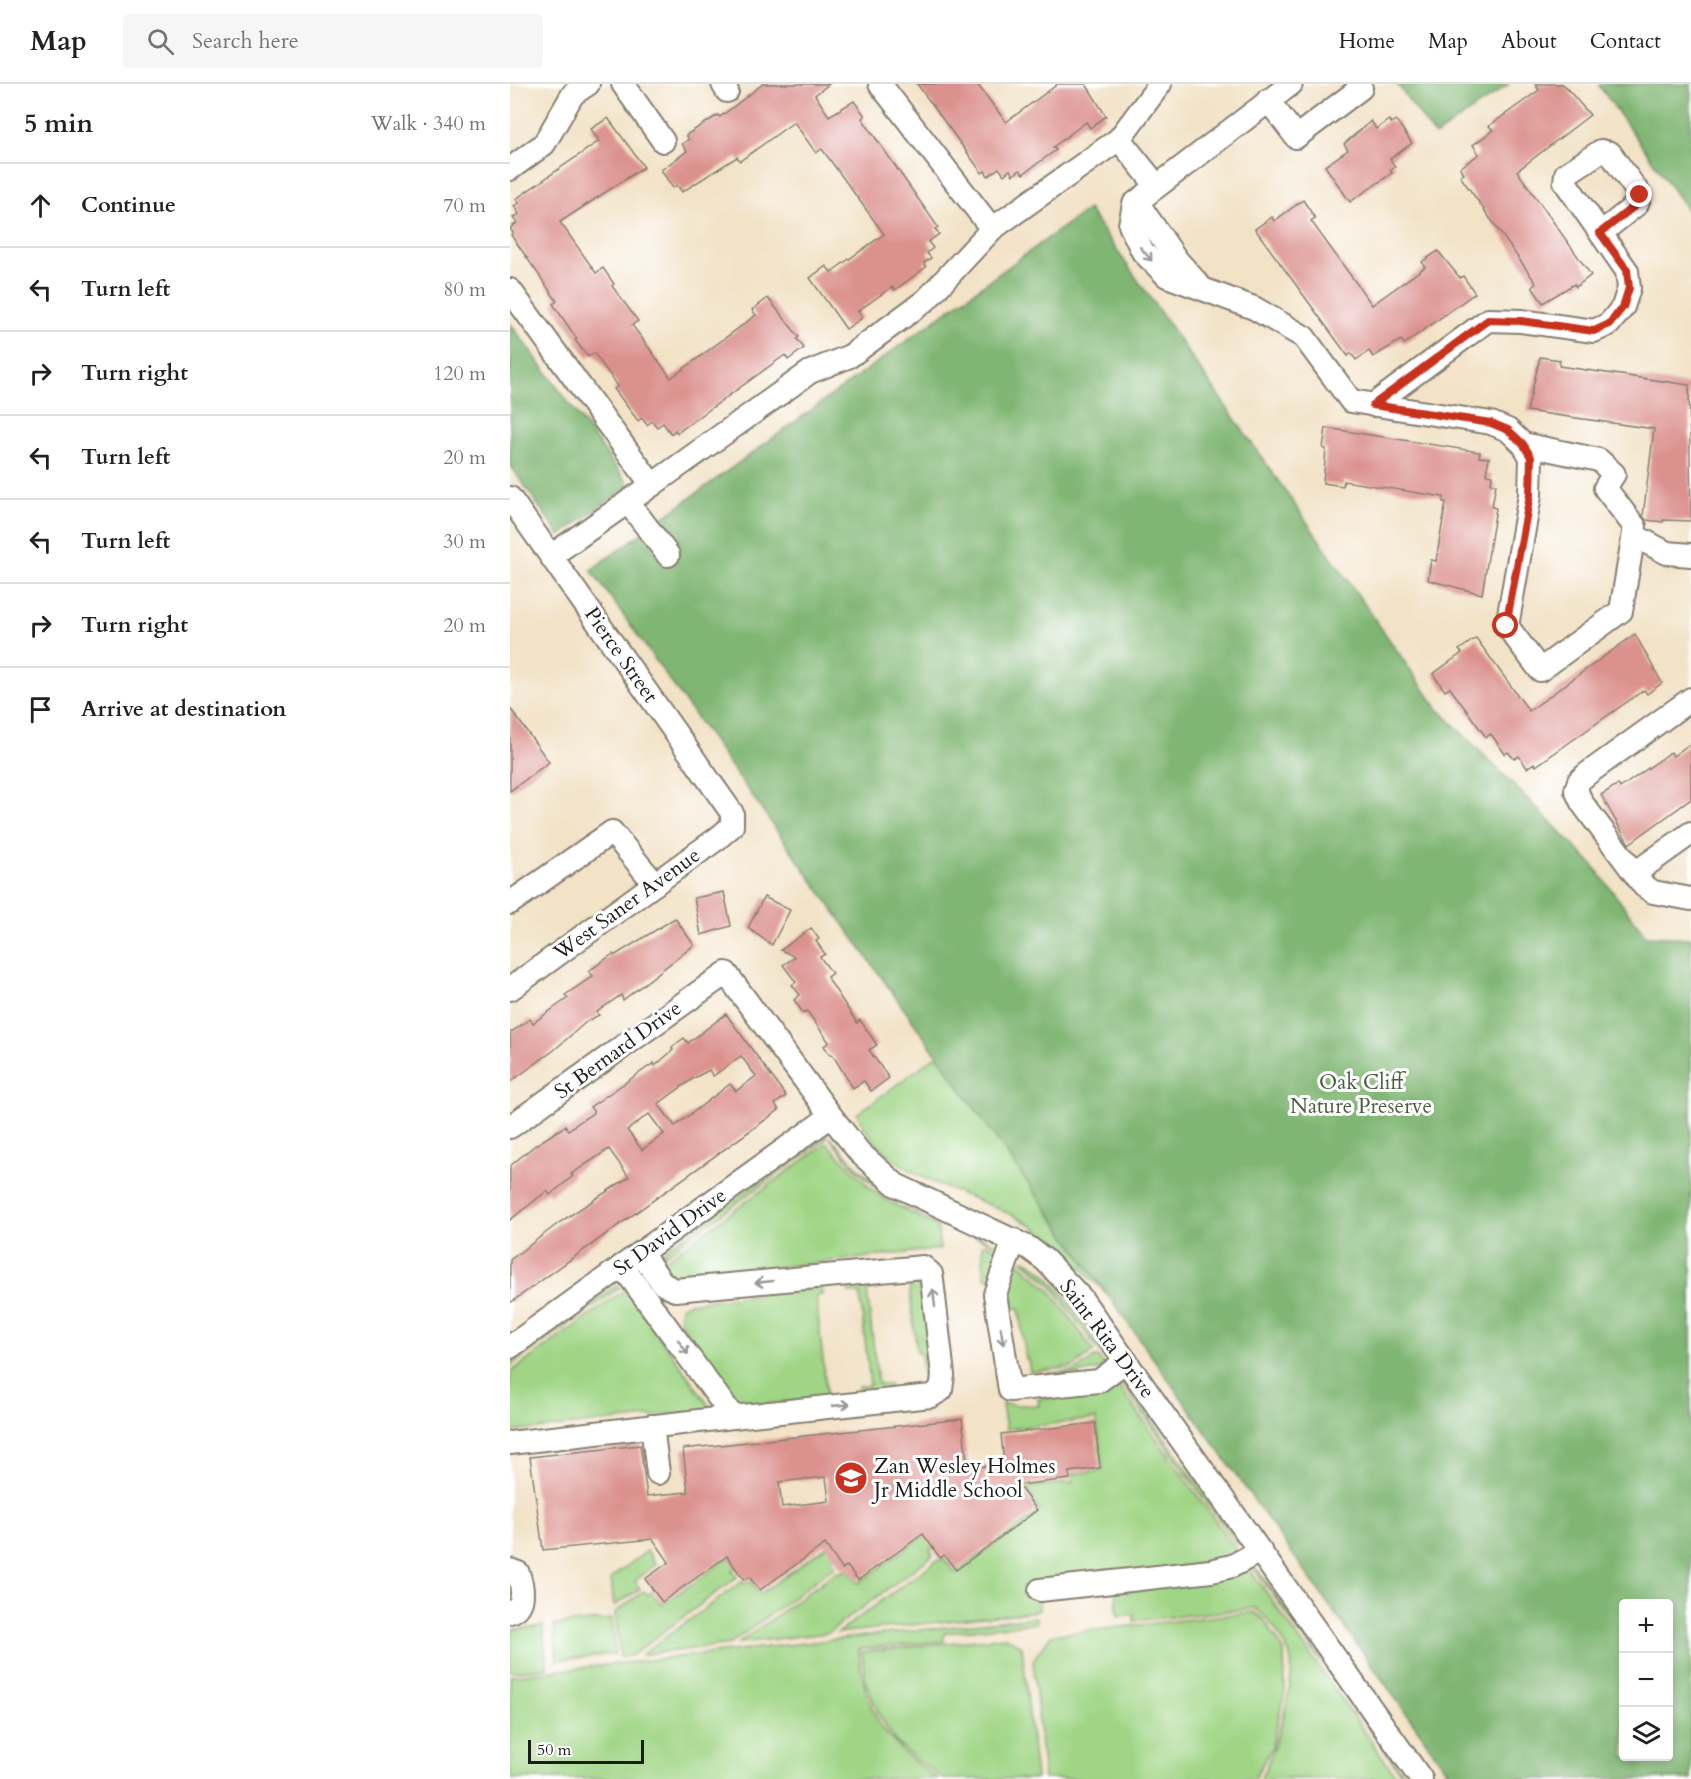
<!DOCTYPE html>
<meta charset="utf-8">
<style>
:root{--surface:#fff;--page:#f6f6f6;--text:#202124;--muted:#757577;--line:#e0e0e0}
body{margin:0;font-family:Cardo,serif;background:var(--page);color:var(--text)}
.controls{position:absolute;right:18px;bottom:18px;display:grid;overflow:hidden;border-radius:6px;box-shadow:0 3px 9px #0003}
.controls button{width:54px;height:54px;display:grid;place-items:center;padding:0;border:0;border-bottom:2px solid var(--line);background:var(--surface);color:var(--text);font:30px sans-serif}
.scale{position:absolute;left:18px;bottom:15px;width:116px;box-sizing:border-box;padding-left:6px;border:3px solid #1c1c1c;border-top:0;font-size:16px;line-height:21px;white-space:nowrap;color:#1c1c1c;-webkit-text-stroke:4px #fff;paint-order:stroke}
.stop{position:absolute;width:18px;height:18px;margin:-14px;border:4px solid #c8321e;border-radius:50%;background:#fff}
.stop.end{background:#c8321e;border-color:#fff;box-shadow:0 2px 6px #0008}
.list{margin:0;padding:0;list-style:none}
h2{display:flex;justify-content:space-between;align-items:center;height:78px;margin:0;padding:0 24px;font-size:26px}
h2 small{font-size:20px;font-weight:400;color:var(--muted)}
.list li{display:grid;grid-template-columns:39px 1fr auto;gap:18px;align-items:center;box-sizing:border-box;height:84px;padding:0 24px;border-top:2px solid var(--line)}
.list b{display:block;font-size:22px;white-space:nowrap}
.list em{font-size:20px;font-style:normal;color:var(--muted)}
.icon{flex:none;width:33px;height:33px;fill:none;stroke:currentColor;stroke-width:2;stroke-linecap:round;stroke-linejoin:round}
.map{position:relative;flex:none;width:1181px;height:1695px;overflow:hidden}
header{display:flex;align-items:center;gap:36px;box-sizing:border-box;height:84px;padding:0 30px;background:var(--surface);border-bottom:2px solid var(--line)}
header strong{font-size:28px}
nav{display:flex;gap:33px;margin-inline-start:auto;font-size:21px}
.search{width:420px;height:54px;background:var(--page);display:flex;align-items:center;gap:15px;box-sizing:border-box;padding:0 21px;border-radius:6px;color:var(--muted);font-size:22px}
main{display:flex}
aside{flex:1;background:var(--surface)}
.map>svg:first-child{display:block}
.green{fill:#a0d586;stroke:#5e7851;stroke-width:1.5}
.forest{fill:#80b673;stroke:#4e6948;stroke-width:1.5;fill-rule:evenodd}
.building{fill:#db928e;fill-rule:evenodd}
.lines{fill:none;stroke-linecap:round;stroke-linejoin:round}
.minor-casing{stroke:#877f71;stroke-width:26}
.minor{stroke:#fff;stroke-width:22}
.oneway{stroke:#999}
.route{stroke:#c8321e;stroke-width:8}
.labels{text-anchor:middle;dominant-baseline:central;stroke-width:6;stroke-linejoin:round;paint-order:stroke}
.street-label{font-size:21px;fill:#1c1c1c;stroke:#fff}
.park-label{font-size:21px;fill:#4a5d41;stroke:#fff}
.poi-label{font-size:21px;fill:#1c1c1c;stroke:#fff;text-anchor:start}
</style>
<header>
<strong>Map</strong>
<div class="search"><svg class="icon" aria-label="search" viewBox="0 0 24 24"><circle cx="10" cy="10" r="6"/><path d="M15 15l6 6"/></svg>Search here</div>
<nav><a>Home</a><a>Map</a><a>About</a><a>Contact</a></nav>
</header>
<main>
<aside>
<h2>5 min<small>Walk · 340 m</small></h2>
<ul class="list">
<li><svg class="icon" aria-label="ahead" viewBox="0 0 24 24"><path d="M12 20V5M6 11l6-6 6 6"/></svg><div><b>Continue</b></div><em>70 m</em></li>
<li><svg class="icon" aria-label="left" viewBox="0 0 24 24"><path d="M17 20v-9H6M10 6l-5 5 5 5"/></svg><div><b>Turn left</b></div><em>80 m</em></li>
<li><svg class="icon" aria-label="right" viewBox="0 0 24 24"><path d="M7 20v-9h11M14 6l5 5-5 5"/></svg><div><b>Turn right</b></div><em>120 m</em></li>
<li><svg class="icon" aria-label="left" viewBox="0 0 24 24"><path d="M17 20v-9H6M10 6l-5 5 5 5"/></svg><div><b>Turn left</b></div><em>20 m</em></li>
<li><svg class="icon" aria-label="left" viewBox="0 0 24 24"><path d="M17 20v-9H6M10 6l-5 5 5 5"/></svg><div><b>Turn left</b></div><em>30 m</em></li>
<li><svg class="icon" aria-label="right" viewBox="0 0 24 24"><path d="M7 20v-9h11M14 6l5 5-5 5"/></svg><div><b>Turn right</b></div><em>20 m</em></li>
<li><svg class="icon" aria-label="arrive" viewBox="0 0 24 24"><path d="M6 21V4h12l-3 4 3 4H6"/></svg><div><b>Arrive at destination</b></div></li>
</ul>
</aside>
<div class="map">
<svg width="1181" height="1695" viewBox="0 0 1181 1695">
<rect width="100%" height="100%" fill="#fff"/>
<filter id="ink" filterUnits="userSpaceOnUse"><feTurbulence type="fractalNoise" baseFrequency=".0167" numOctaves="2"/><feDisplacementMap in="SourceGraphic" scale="12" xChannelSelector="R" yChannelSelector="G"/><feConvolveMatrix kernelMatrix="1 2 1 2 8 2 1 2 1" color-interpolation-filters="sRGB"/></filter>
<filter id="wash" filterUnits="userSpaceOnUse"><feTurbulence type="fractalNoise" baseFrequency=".008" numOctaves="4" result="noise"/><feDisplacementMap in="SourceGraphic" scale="24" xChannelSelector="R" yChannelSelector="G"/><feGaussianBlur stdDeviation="1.35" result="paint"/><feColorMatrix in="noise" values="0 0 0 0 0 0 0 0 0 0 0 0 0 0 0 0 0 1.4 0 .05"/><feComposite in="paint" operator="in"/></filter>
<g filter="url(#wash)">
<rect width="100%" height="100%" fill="#f2e2c6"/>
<!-- green -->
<g class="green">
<path d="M427,971L597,1210C570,1183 544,1153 510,1135C451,1104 380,1097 347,1030Z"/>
<path d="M317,1051L316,1055L150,1174L156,1165L308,1054Z"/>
<path d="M320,1053L349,1085L380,1110L487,1161C430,1139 373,1120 334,1071C329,1065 322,1059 320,1053Z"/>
<path d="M317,1059L359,1103L378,1117L427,1142L430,1165L169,1194L164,1193L153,1178Z"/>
<path d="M476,1160L489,1166L480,1194H475L472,1161Z"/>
<path d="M513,1176C540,1182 577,1245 594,1269L595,1275L541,1201Z"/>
<path d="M508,1178L539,1205L584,1267L563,1283L520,1288L518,1275H516L509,1224L497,1225L495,1212Z"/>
<path d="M408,1194L412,1195L424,1290L413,1291L411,1269H407L399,1200L389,1201L388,1196Z"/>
<path d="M366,1197L367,1205L357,1207L368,1300H379L380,1308L349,1312L348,1303L360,1301L350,1209H339L338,1200Z"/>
<path d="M106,1201L110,1203L0,1282V1278Z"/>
<path d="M312,1203V1211L306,1212L317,1314L234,1322L228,1317L169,1237L171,1223L178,1219Z"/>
<path d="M113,1207L119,1210L202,1326L0,1348V1289Z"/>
<path d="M585,1273H588L594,1281L591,1285L521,1299L520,1292L565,1287Z"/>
<path d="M606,1298L726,1466L720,1473L529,1515V1527L328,1549L426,1477L434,1475L446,1489L530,1427L519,1410L518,1403L563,1398L562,1390L593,1386L586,1335L496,1345L492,1320L529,1322L528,1315L570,1310Z"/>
<path d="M611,1298L617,1301L727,1454V1461Z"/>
<path d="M440,1433L449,1445L420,1466L423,1471L318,1549L229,1559L327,1487L330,1489L337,1485L348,1499Z"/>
<path d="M342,1444L350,1454L321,1475L325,1482L220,1560L131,1571L232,1498L234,1500L239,1496L250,1510Z"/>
<path d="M245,1455L252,1464L222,1487L227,1493L121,1572L110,1573L105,1529L134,1507L137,1511L141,1508L152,1521Z"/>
<path d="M137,1467L146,1480L125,1497L130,1505L104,1522L101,1494Z"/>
<path d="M739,1484L888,1695H750C763,1674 789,1592 779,1569C772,1552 759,1535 745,1524L624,1537V1530L608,1532L606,1507Z"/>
<path d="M744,1484L749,1487L897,1695H895Z"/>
<path d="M744,1528L755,1537L774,1566L775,1606L762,1663L744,1695H534L523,1576L541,1551Z"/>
<path d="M526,1533L527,1539L434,1549V1557L349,1565C354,1629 375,1659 428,1695H0V1592Z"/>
<path d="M102,1535L105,1570L47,1576L44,1541Z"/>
<path d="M33,1542L37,1584L0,1588V1546Z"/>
<path d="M496,1553L512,1563L526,1695H434L407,1676L385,1657L368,1629L356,1599L352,1568Z"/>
</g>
<!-- forest -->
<g class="forest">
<path d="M887,0H999L925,52Z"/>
<path d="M1088,0H1181V127L1179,128Z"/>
<path d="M578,125L927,624L1082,780L1136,852L1181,854V1695H943L81,486ZM1114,1520H1158V1672H1114Z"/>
<path d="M0,239L119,401L50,452L0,381Z"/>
</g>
<g id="blocks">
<!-- building -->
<g class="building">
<path d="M253,0H319L305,11L319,32L344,17L355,32L352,34L360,46L428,143L425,145L429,150L418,158L423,164L417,169L421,174L414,179L416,183L385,206L382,203L348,227L352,234L336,245L300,194L316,182L321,188L374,150L312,65L306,69L284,38L230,77L227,73L172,108L167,101L163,104L151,86L177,67L172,60L179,55L176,51L208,31L210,33Z"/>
<path d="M407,0H467L496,38L548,0H576L596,32L580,44L576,38L543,63L546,66L513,90L510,86L503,91L500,86L494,91L489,84L478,92L475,87L472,89Z"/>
<path d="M1025,0H1053L1080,31L1007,87L1081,191L1066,203L1064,200L1033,219L1022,203L1026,199L950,92L954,90L950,84L969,70L963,61L983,46L979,42L1029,6Z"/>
<path d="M98,34L134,83L50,138L86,189L93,184L104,200L102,202L128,237L122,241L161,294L246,231L242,226L258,214L289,253L287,255L294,264L278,276L275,271L167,349L165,346L161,350L153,339L147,343L142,337L137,341L132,334L128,337L104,305L108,302L84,269L78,273L65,256L67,255L43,220L47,217L1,151L3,149L0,144L7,139L3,134L9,130L4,122L9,119L6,115L89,57L81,45Z"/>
<path d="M879,36L881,39L886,36L902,59L880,75L885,83L880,86L882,89L840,118L815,82L838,66L834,60L861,37L866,45Z"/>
<path d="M793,116L805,134L801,137L862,221L915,183L912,178L928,167L950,194L953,192L965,209L894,260L891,256L863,273L859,267L846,276L841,269L838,272L745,145L762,133L764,137Z"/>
<path d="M1030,273L1050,276L1049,282L1179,301L1181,437L1153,436V438L1136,436L1133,432L1144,345L1017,327Z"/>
<path d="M816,344L970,368L969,373L979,374L976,390L982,391L981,399L986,400L982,423L986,424L972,510L918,496L921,476L926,477L936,418H933L934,413L834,397L833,402L813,399L816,365L813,364Z"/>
<path d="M1125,550L1152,599L1137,610L1134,606L1026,682L1024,679L1017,684L1009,672L1004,675L998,668L995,670L981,650L976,653L940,604L935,607L923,590L952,569L949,566L966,554L1019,627Z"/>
<path d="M0,624L39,678L0,707Z"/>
<path d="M1181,659V715L1119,760L1091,711L1108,700L1110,704L1161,668L1163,672Z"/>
<path d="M214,808L221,842L191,851L184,814Z"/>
<path d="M254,813L280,826L262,861L238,844Z"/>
<path d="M165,834L184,861L113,916L111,911L87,928L89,931L76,938L43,967L0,998V949L20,935L23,939L58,914L55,911L83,892L79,887L103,870L104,872Z"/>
<path d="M301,844L309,855L306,857L315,870L310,873L322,889L317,893L347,939L350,936L367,961L359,966L379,994L361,1007L354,997L343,1004L322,970L320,971L314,962L319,958L297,927L293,929L284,916L290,911L282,901L286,898L273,881L285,873L271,866Z"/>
<path d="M216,930L276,1012L265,1020L269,1026L0,1219V1176L50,1138L119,1093L99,1065L61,1090L63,1092L40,1111L37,1107L0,1136V1082L24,1062L55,1042L58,1046L84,1028L80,1023L93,1014L144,979L145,982L163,966L162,963L174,954L178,959ZM231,972L246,992L226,1007L220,1000L165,1042L148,1020L184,994L199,986L203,992ZM139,1030L154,1050L132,1066L117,1046Z"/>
<path d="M452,1335L458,1384L494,1380L491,1350L585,1339L590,1384L559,1388L560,1395L508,1401L527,1426L446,1486L434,1471L430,1474L413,1450L348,1496L337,1482L332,1485L315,1460L250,1506L239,1493L234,1496L217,1472L152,1518L135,1495L159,1478L143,1455L33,1466L20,1373L130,1361L137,1412L178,1408L173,1365ZM316,1393L319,1417L272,1423L269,1398Z"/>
</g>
</g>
</g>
<g filter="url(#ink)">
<use href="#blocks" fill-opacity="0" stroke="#877f71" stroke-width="1.5"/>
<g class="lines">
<defs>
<g id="minor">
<path d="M113,0L153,57"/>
<path d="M213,0L217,7"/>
<path d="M370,0L482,145"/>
<path d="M781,0L624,120L620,141L633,168L657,192L744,224L794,253L841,317L981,339L998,346L1013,360L1021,373L1020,411L997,542L1030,586L1111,527L1125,443L1095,404L1104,390L1089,376L1013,360"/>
<path d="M758,16L786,53L851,4L848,0"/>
<path d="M0,85L34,60L63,10L78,0"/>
<path d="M646,101L609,55L650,0"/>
<path d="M627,118L666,175L689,201"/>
<path d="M0,206L142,401L300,288L340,272L416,216L482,145L609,55"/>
<path d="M863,321L978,236L1011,237L1084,247L1099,240L1113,223L1119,204L1117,187L1055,98L1056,90L1091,67L1100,69L1130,111L1127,120L1091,149"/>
<path d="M0,414L222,729V742L208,754L0,905"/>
<path d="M118,418L158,471"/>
<path d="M1125,452L1157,469L1181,471"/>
<path d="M41,472L142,401"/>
<path d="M1181,615L1077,690L1069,697L1066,706L1072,719L1134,802L1143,808L1181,815"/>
<path d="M1125,789L1181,749"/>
<path d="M0,819L102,748L145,800"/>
<path d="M0,1043L216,889L321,1032L350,1069L386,1101L519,1164L535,1176L571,1214L911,1695"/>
<path d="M504,1156L485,1210L500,1306L589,1297L616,1277"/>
<path d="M112,1182L223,1333L421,1312L431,1306L433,1291L422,1196L421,1190L413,1183L165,1206L153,1200L131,1169"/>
<path d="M0,1263L321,1032"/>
<path d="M142,1342L148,1389"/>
<path d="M0,1359L223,1333"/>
<path d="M0,1486L8,1489C13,1503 16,1524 0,1528"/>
<path d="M530,1506L701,1487L722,1482L750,1467"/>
</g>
</defs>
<!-- minor casing -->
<use href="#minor" class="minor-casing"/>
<!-- minor -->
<use href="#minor" class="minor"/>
</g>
<!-- one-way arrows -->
<defs><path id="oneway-shaft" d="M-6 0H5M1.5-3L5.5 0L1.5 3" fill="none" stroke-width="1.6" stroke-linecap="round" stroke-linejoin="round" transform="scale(1.5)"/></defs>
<g class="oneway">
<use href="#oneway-shaft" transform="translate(636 170) rotate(50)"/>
<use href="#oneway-shaft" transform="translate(254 1198) rotate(174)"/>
<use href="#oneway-shaft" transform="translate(424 1214) rotate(-96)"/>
<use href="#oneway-shaft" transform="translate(492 1252) rotate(81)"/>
<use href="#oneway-shaft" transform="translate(173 1263) rotate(55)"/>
<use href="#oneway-shaft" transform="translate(331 1321) rotate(-6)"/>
</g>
</g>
<g class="lines" filter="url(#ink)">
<!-- route -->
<path class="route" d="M996,542L1020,411L1021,373L1013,360L998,346L981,339L863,321L978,236L1011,237L1084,247L1099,240L1113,223L1119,204L1117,186L1090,149L1127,120L1130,111"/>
</g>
<!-- icons -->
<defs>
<symbol id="school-disc" viewBox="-11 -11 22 22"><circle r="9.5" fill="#c8321e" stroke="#fff"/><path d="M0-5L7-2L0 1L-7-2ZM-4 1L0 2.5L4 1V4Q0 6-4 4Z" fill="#fff"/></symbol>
</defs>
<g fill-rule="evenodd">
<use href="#school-disc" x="322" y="1375" width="38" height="38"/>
</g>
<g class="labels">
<!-- street labels -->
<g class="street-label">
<text transform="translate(111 571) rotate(55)">Pierce Street</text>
<text transform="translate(117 820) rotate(-36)">West Saner Avenue</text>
<text transform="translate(108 966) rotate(-36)">St Bernard Drive</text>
<text transform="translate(160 1148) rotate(-36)">St David Drive</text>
<text transform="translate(597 1255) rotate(53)">Saint Rita Drive</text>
</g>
<!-- park labels -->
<g class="park-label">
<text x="851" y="998">Oak Cliff<tspan x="851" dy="24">Nature Preserve</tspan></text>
</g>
<!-- poi labels -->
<g class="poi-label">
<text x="364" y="1382">Zan Wesley Holmes<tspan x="364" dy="24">Jr Middle School</tspan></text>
</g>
</g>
</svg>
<div class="controls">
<button>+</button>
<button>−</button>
<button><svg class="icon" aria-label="layers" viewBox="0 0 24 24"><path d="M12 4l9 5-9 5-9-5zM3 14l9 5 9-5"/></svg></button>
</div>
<div class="scale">50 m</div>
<div class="stop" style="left:996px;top:542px"></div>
<div class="stop end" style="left:1130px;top:111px"></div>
</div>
</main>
